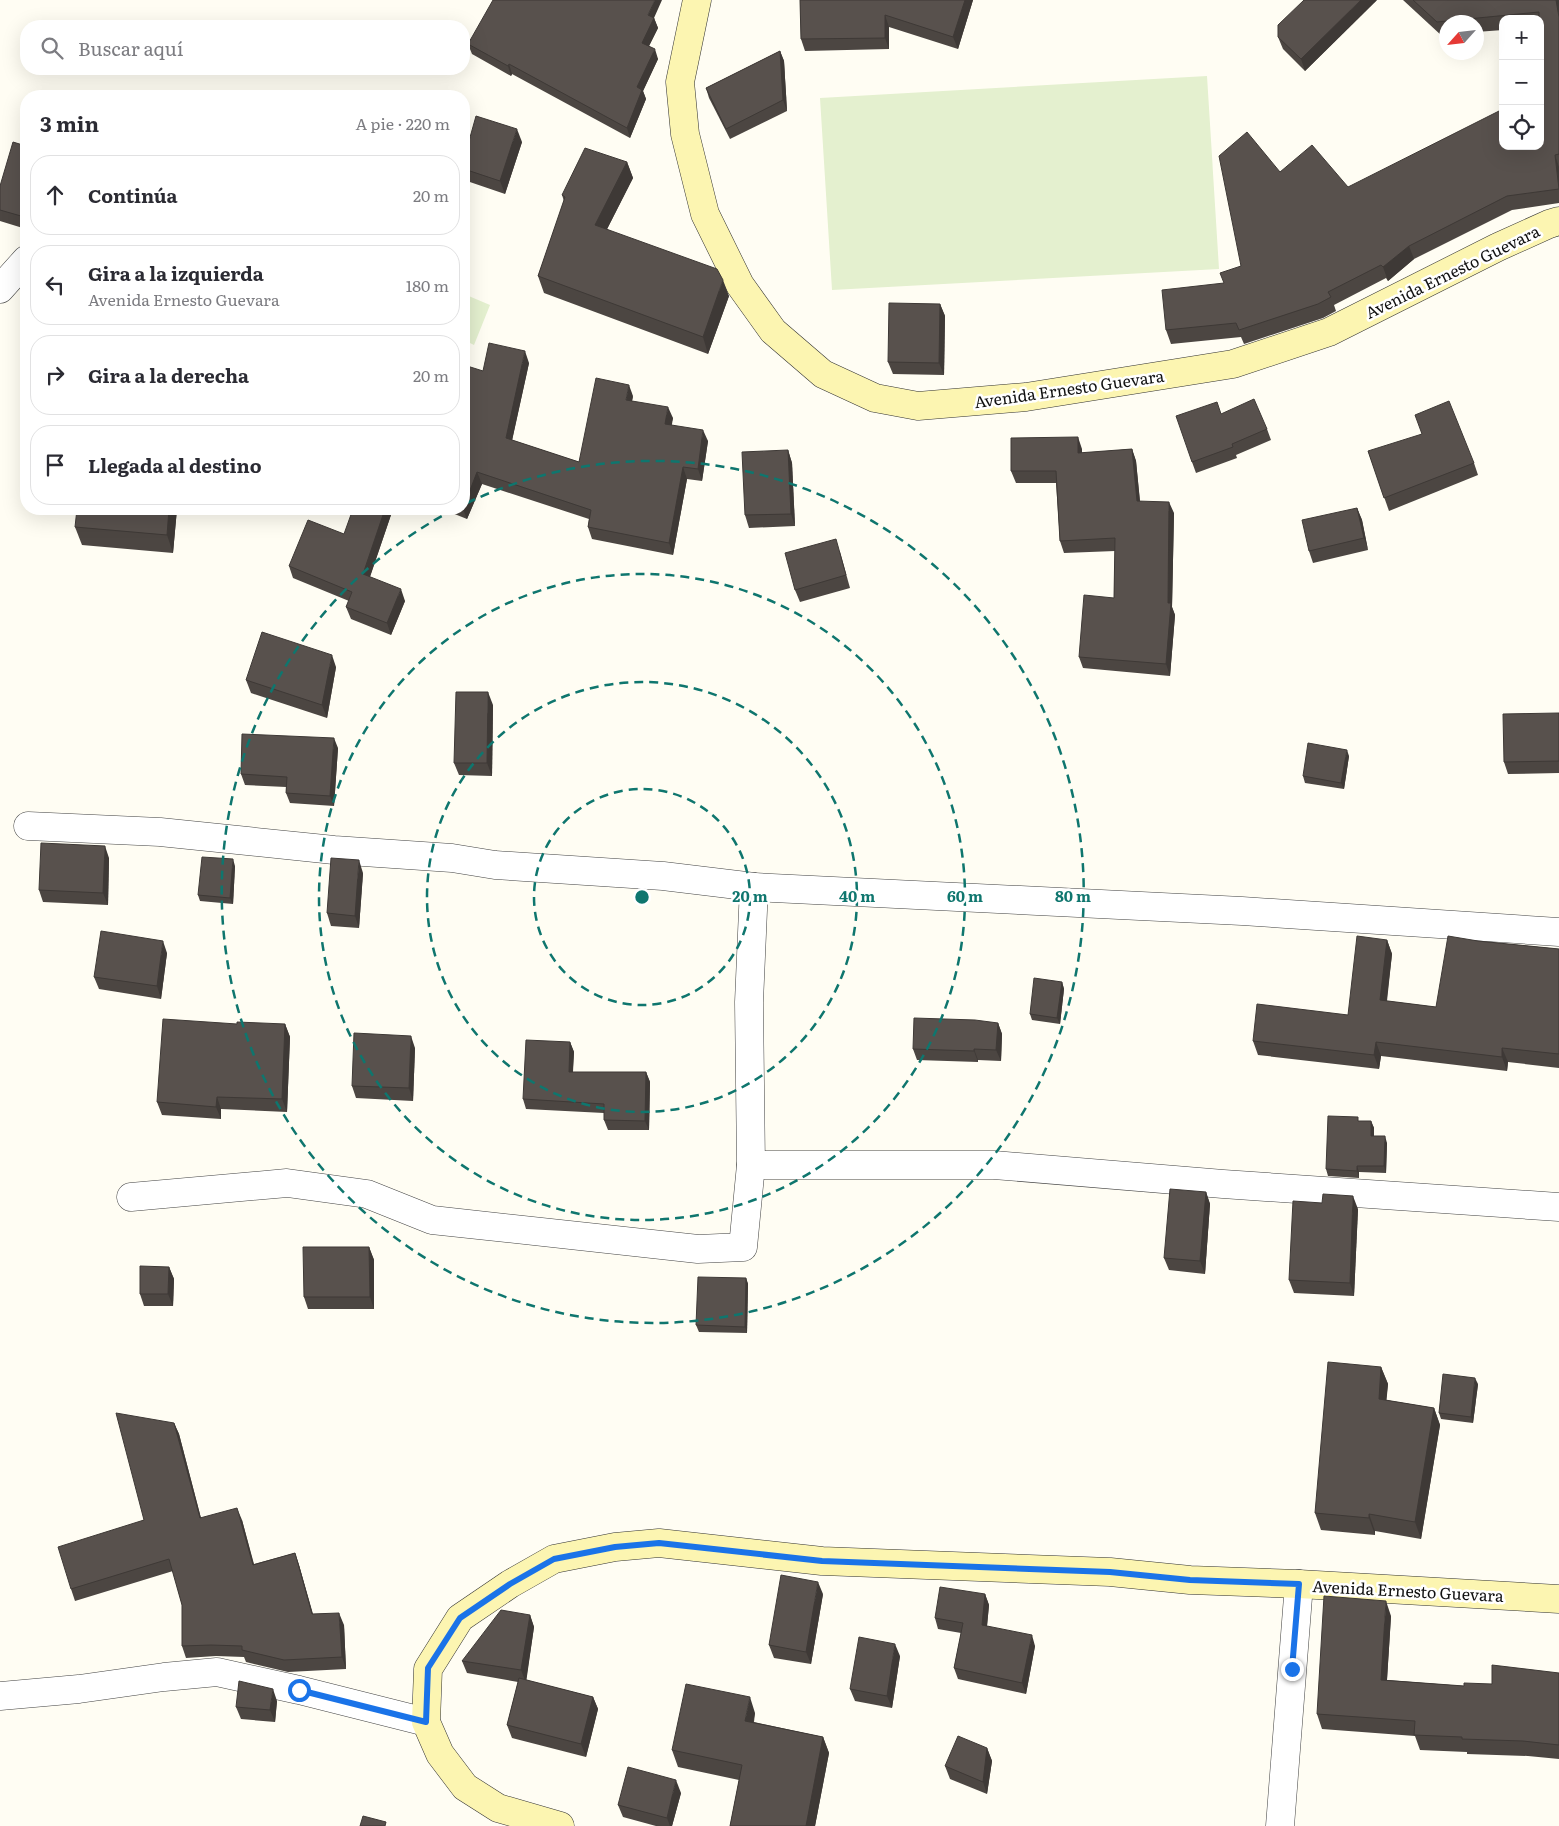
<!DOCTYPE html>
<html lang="es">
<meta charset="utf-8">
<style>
:root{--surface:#fff;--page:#f2f2f3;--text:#2b2b33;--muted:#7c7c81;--line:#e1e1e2}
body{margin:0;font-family:Literata,serif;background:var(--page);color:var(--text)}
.controls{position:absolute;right:15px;top:15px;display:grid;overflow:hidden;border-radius:10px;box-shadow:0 5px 20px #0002}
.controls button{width:45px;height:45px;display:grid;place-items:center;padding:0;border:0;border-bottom:1px solid var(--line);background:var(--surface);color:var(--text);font:25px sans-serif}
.compass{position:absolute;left:1439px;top:15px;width:45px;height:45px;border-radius:50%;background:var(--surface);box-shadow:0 5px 20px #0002;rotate:243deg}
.stop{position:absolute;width:15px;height:15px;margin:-11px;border:4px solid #1a73e8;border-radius:50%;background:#fff}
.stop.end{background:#1a73e8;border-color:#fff;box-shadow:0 1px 5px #0008}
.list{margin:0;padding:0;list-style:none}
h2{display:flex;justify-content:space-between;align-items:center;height:65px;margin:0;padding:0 20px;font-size:21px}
h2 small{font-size:16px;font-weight:400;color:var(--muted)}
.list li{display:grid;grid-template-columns:32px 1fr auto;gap:15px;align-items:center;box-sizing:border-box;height:80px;margin:0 10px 10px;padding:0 10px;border:1px solid var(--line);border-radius:20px}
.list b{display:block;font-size:19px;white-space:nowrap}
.list p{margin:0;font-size:16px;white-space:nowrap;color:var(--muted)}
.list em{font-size:16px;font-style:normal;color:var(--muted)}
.icon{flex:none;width:28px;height:28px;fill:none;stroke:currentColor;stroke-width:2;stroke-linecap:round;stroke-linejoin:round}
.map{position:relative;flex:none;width:1559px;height:1826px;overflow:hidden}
.search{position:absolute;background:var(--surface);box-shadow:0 5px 20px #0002;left:20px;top:20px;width:450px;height:55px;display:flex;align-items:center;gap:12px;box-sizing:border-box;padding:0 18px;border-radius:20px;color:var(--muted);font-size:19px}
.panel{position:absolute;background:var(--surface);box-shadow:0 5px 20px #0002;left:20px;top:90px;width:450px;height:425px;border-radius:20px}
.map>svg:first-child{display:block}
.pitch{fill:#e4f0cf}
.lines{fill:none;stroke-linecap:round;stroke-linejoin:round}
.street-casing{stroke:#434343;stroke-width:29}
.secondary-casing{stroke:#323232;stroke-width:29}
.street{stroke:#fff;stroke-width:28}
.secondary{stroke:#fcf5b1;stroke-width:28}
.wall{fill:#4c4642}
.shaded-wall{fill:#3e3936}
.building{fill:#58514d;stroke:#3e3936}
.route{stroke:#1a73e8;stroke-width:6}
.ring{fill:none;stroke:#0f766e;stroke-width:2.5;stroke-dasharray:9 6}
.labels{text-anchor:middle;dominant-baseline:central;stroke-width:5;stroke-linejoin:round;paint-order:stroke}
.street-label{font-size:16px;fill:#101010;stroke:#fff}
.centre{fill:#0f766e;stroke:#fff;stroke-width:2.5}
.ring-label{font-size:15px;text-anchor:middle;font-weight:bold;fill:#0f766e;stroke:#fff;stroke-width:5;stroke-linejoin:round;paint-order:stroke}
</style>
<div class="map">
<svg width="1559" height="1826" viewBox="0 0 1559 1826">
<rect width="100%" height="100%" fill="#fffdf3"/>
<!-- pitch -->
<g class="pitch">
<path d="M1207,76L1219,269L832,290L820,98Z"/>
<path d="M464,294L490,305L474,345L464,340Z"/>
</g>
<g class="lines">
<defs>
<g id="street">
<path d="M0,289L26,260"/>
<path d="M28,826L160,832L334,850L452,858L495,865L663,876L754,887L749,1002L751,1165L743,1247L698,1249L432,1220L367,1194L287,1183L131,1197"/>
<path d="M754,887L1242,911L1559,932"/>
<path d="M751,1165H994L1223,1184L1559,1207"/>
<path d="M0,1696L79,1689L164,1677L217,1672L299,1690L426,1722"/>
<path d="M1280,1826L1299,1584"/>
</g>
<g id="secondary">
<path d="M697,0L680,82L685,134L705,214L740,285L773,331L823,374L875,398L918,406L1026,397L1233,364L1329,332L1498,247L1549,224L1559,221"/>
<path d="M560,1826L498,1808L465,1787L440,1754L426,1722L428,1669L460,1618L510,1584L554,1559L615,1547L659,1543L822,1561L1110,1572L1190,1580L1299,1584L1559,1599"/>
</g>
</defs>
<!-- street casing -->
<use href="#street" class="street-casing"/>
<!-- secondary casing -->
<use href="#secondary" class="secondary-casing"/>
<!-- street -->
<use href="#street" class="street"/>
<!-- secondary -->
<use href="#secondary" class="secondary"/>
</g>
<!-- wall -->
<g class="wall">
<path d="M800,0H973L958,49L889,27V49L805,51L801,39Z"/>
<path d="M1377,0L1305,71L1283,49L1278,37Z"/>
<path d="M1403,0H1559V203L1512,210L1414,259L1388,281L1386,278L1334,305L1336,311L1323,318L1244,344L1241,337L1171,344L1166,330L1224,283L1241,266L1280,172L1348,187L1540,146V19H1503V30L1476,32V22H1446V35L1442,36Z"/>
<path d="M654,18L658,28L649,46L658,59L643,91L646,99L630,138L512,74L511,76L472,54L468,44Z"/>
<path d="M780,51L784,61L787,111L730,139L709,98L706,88Z"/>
<path d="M464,139L469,141L522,142L505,194L464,180Z"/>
<path d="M26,146V229L0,221V186Z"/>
<path d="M627,162L633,178L607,229L729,296L708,354L544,293L538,276L564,201L562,195Z"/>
<path d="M940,304L945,316L944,375L893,374L888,362Z"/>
<path d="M529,363L512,440L579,462L633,396L632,401L673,418L671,425L708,441L702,481L687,479L673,555L592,539L588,527L589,519L482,484L467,519L442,509H464L483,371Z"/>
<path d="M1222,414L1267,429L1271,440L1236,455L1237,458L1196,473L1192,462Z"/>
<path d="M1082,449V453L1132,449L1136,461L1140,501L1174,513L1172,607L1175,615L1170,676L1083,668L1079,657L1114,598L1115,551L1064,553L1060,541L1056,483H1016L1011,471Z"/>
<path d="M788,450L792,463L795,526L749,528L745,515Z"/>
<path d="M1368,451L1474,463L1478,475L1389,511Z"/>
<path d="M1357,508L1362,520L1368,550L1313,563L1309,551Z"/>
<path d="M177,509L173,553L82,545L75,527Z"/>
<path d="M393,509L370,577L405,601L391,635L351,619L346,607L349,601L293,578L289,566Z"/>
<path d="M840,552L850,588L800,602L795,590Z"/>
<path d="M336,667L327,718L251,693L246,680Z"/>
<path d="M493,705L492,776L459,775L454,763Z"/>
<path d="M1559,713V773L1508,774L1504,762Z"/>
<path d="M338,748L334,806L290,803L286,793V787L245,785L241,774Z"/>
<path d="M1349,756L1344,789L1305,783L1303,776Z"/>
<path d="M109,858L108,905L43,902L39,890Z"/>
<path d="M235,866L233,904L200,901L198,895Z"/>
<path d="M363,873L359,928L331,926L327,913Z"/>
<path d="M1387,940L1392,954L1387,1001L1436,1007L1478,941L1559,949V1068L1508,1062L1507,1071L1381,1056L1379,1069L1258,1055L1253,1041L1348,1015Z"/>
<path d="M167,953L161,999L99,989L94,977Z"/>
<path d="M1062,982L1064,989L1060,1024L1032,1020L1030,1014Z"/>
<path d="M998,1023L1002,1034L1001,1061L978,1060V1062L917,1060L913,1049Z"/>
<path d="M237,1024H285L290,1037L287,1112L221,1109V1119L162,1115L157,1102Z"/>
<path d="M570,1042L574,1052L573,1072H646L650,1082L649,1130H608L604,1120V1113L526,1109L523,1099Z"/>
<path d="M415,1048L413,1101L356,1098L352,1086Z"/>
<path d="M1359,1121H1371L1374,1128V1136L1387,1143L1386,1173L1359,1172V1178L1328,1176L1326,1169Z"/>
<path d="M1206,1192L1210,1204L1205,1274L1169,1270L1164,1258Z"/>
<path d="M1358,1209L1354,1296L1294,1293L1289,1280Z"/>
<path d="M369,1247L374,1260V1309H308L304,1297Z"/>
<path d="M169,1267L174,1279L173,1306H144L140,1294Z"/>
<path d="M746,1278L748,1284L747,1333L699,1332L696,1325Z"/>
<path d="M1381,1367L1388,1384L1386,1400L1434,1408L1440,1425L1421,1539L1375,1531V1535L1321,1530L1315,1513Z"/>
<path d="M1478,1384L1473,1423L1441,1419L1439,1413Z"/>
<path d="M174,1423L179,1434L201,1518L242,1520L254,1564L295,1553L299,1565L313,1614L344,1625L346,1669L288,1672L246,1662L244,1657L216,1656L186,1658L182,1646V1605L173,1571L75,1601L71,1589L144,1520Z"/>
<path d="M823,1594L811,1664L774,1658L769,1645Z"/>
<path d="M985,1594L989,1605L987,1626L1035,1646L1026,1694L958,1679L954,1668L961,1633L938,1629L935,1618Z"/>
<path d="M530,1615L534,1627L526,1680L593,1697L598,1709L586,1757L512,1738L507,1725L518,1682L467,1673L462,1661Z"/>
<path d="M1391,1616L1387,1680L1464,1686L1492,1684L1559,1673V1759L1528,1756L1467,1754V1752L1420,1750L1415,1736L1322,1729L1317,1714Z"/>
<path d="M900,1656L892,1708L855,1701L850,1689Z"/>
<path d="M277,1701L275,1722L241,1719L236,1707Z"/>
<path d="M755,1713L754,1722L823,1737L829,1753L815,1826H730L739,1780L678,1767L672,1750Z"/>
<path d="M987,1748L992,1761L987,1794L950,1779L945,1766Z"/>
<path d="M681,1793L672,1826H656L623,1817L618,1805Z"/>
</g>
<!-- shaded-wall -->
<g class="shaded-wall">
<path d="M655,0H662L654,18L658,28L646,52L642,43L648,15Z"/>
<path d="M965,0H973L958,49L953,37Z"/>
<path d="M1361,0H1377L1305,71L1301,59Z"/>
<path d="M1556,0H1559V17Z"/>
<path d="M885,15L889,27V49L885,38Z"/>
<path d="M655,49L658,59L643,91L646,99L630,138L627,128L637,87Z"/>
<path d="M780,51L784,61L787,111L783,100Z"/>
<path d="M509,64L512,74L511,76L508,66Z"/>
<path d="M517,129L522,142L505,194L500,181Z"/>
<path d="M1555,155L1559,167V187Z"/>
<path d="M627,162L633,178L601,241L595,225Z"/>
<path d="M26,199V229L21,216Z"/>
<path d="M1409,246L1414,259L1388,281L1383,267Z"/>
<path d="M723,280L729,296L708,354L703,337Z"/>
<path d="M940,304L945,316L944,375L939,363Z"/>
<path d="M525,351L529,363L510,450L506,438Z"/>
<path d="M629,385L633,396L630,411L626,400Z"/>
<path d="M668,407L673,418L670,436L665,424Z"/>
<path d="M703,430L708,441L702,481L698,469Z"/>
<path d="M1078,437L1082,449V465L1078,453Z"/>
<path d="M1132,449L1136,461L1141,513L1137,501Z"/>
<path d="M788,450L792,463L795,526L791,514Z"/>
<path d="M683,467L687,479L673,555L669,543Z"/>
<path d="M477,472L482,484L467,519L463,509L464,506Z"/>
<path d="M1169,502L1174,513L1172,607L1175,615L1170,676L1166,664Z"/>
<path d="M1357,508L1362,520L1368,550L1364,538Z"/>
<path d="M169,509H177L173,553L167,535Z"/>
<path d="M385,509H393L367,585L363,574Z"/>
<path d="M401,589L405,601L391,635L387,623Z"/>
<path d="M332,655L336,667L327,718L322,705Z"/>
<path d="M488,692L493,705L492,776L487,763Z"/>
<path d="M334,738L338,748L334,806L330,796Z"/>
<path d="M1347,750L1349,756L1344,789L1341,783Z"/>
<path d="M105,846L109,858L108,905L103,893Z"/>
<path d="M233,859L235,866L233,904L230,898Z"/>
<path d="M359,860L363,873L359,928L355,916Z"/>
<path d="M1387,940L1392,954L1385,1014L1380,1000Z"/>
<path d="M163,941L167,953L161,999L157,986Z"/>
<path d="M1062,982L1064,989L1060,1024L1057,1018Z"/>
<path d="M998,1023L1002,1034L1001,1061L996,1050Z"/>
<path d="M285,1024L290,1037L287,1112L282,1099Z"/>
<path d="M411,1036L415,1048L413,1101L409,1088Z"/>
<path d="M570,1042L574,1052L572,1082L569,1072Z"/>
<path d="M1376,1042L1381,1056L1379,1069L1374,1055Z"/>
<path d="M1502,1048L1508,1062L1507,1071L1502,1057Z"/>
<path d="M974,1049L978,1060V1062L974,1051Z"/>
<path d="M646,1072L650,1082L649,1130L645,1121Z"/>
<path d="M217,1097L221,1109V1119L216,1107Z"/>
<path d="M1371,1121L1374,1128V1142L1371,1136Z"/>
<path d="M1385,1136L1387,1143L1386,1173L1384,1166Z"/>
<path d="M1357,1166L1359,1172V1178L1357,1171Z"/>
<path d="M1206,1192L1210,1204L1205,1274L1200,1261Z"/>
<path d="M1353,1196L1358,1209L1354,1296L1350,1283Z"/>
<path d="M369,1247L374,1260V1309L370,1297Z"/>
<path d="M169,1267L174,1279L173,1306L168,1294Z"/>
<path d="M746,1278L748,1284L747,1333L745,1327Z"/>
<path d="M1381,1367L1388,1384L1385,1416L1379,1399Z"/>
<path d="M1475,1378L1478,1384L1473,1423L1471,1417Z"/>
<path d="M1434,1408L1440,1425L1421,1539L1415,1522Z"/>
<path d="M174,1423L179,1434L204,1530L200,1518Z"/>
<path d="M237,1508L242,1520L257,1577L253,1565Z"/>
<path d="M1369,1514L1375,1531V1535L1369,1518Z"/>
<path d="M295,1553L299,1565L316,1626L312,1614Z"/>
<path d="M818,1582L823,1594L811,1664L806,1652Z"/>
<path d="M985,1594L989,1605L986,1636L982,1625Z"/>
<path d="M1386,1601L1391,1616L1386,1695L1381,1680Z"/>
<path d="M339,1613L344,1625L346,1669L342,1657Z"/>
<path d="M530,1615L534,1627L526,1683L521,1670Z"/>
<path d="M1032,1635L1035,1646L1026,1694L1022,1683Z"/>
<path d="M895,1644L900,1656L892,1708L887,1696Z"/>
<path d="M273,1689L277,1701L275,1722L270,1710Z"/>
<path d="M593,1697L598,1709L586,1757L581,1744Z"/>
<path d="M750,1697L755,1713L750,1737L745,1721Z"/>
<path d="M823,1737L829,1753L815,1826H806Z"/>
<path d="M987,1748L992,1761L987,1794L983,1782Z"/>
<path d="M676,1780L681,1793L672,1826H670L667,1818Z"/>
</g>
<!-- building -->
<g class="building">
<path d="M493,0H655L648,15L654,18L642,43L655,49L637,87L642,90L627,128L509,64L508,66L468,44Z"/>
<path d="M800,0H965L953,37L885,15V38L801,39Z"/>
<path d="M1304,0H1361L1301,59L1278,37V25Z"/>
<path d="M1413,0H1556L1559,17V154L1555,155L1559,189L1507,196L1409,246L1383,267L1381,265L1328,292L1331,297L1318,304L1239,330L1236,323L1166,330L1162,290L1224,283L1220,273L1241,266L1219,156L1247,132L1280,172L1312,145L1348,187L1503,109V146H1540V19H1539V12L1437,22Z"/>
<path d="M780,51L783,100L726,129L706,88Z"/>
<path d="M476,116L517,129L500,181L464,169V139L469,141Z"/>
<path d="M13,142L26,146V199L21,216L0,210V186Z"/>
<path d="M585,148L627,162L595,225L717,269L723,280L703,337L538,276L565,197L562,195Z"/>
<path d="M889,303L940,304L939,363L888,362Z"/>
<path d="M489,343L525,351L506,438L579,462L596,378L629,385L626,400L668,407L665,424L703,430L698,469L683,467L669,543L588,527L591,510L477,472L464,506V365L483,371Z"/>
<path d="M1254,399L1267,429L1232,444L1233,447L1192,462L1176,416L1217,402L1221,414Z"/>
<path d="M1449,401L1474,463L1384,498L1368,451L1422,434L1415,415Z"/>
<path d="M1078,437V453L1132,449L1137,501L1169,502L1168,603H1171L1166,664L1079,657L1084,595L1114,598L1115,538L1060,541L1056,471H1011V438Z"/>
<path d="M788,450L791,514L745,515L742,452Z"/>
<path d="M1357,508L1364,538L1309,551L1302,520Z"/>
<path d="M77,509H169L167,535L75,527Z"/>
<path d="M353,509H385L363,574L401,589L387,623L346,607L352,592L289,566L308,520L344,534Z"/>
<path d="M836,539L846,575L795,590L785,553Z"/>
<path d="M262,632L332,655L322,705L246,680Z"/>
<path d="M456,692H488L487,763H454Z"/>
<path d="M1559,713V761L1504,762L1503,714Z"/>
<path d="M242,734L334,738L330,796L286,793L287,777L241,774Z"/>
<path d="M1308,743L1347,750L1341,783L1303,776Z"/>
<path d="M41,843L105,846L103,893L39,890Z"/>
<path d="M202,857L233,859L230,898L198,895Z"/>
<path d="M331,858L359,860L355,916L327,913Z"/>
<path d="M101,931L163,941L157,986L94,977Z"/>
<path d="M1357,936L1387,940L1380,1000L1436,1007L1448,936L1478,941L1559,949V1054L1502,1048V1057L1376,1042L1374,1055L1253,1041L1257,1004L1348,1015Z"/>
<path d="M1034,978L1062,982L1057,1018L1030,1014Z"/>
<path d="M914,1018L975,1020L998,1023L996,1050L974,1049V1051L913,1049Z"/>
<path d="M163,1019L237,1024V1022L285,1024L282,1099L217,1097L216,1107L157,1102Z"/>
<path d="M354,1033L411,1036L409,1088L352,1086Z"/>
<path d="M526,1040L570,1042L569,1072H646L645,1121L604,1120V1104L523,1099Z"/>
<path d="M1328,1116L1358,1117V1121H1371V1136H1385L1384,1166H1357V1171L1326,1169Z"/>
<path d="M1170,1189L1206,1192L1200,1261L1164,1258Z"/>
<path d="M1323,1194L1353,1196L1350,1283L1289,1280L1293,1201L1322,1203Z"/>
<path d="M303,1247H369L370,1297H304Z"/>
<path d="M140,1266L169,1267L168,1294H140Z"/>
<path d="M698,1277L746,1278L745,1327L696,1325Z"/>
<path d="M1328,1362L1381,1367L1379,1399L1434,1408L1415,1522L1369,1514V1518L1315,1513Z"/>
<path d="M1443,1374L1475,1378L1471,1417L1439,1413Z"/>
<path d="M116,1413L174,1423L200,1518L237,1508L253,1565L295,1553L312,1614L339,1613L342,1657L284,1660L242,1650V1646L211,1645L182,1646V1605L169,1559L71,1589L58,1547L144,1520Z"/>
<path d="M781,1575L818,1582L806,1652L769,1645Z"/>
<path d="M940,1587L985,1594L982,1625L1032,1635L1022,1683L954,1668L963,1623L935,1618Z"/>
<path d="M1324,1596L1386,1601L1381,1680L1464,1686V1683L1492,1684V1665L1559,1673V1745L1523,1741L1462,1739V1737L1414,1735L1415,1721L1317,1714Z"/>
<path d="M501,1610L530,1615L521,1670L462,1661Z"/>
<path d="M859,1637L895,1644L887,1696L850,1689Z"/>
<path d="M519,1678L593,1697L581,1744L507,1725Z"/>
<path d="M239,1681L273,1689L270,1710L236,1707Z"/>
<path d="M686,1684L750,1697L745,1721L823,1737L806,1826H730L742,1765L672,1750Z"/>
<path d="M958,1736L987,1748L983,1782L945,1766Z"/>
<path d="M628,1767L676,1780L667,1818L618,1805Z"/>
<path d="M363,1816L386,1822L385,1826H360Z"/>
</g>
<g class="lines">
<!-- route -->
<path class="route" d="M299,1690L426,1722L428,1668L460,1618L510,1584L554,1559L615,1547L659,1543L822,1561L1110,1572L1190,1580L1299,1584L1292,1669"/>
</g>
<!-- distance rings -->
<g class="ring">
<circle cx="642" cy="897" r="108"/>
<circle cx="642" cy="897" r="215"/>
<circle cx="642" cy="897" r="323"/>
<path d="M467 503A431 431 0 1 1 453 510"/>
</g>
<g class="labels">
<!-- street labels -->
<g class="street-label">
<text transform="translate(1452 271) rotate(-26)">Avenida Ernesto Guevara</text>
<text transform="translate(1069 388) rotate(-8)">Avenida Ernesto Guevara</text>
<text transform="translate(1408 1590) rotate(3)">Avenida Ernesto Guevara</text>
</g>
</g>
<circle cx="642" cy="897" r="8" class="centre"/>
<g class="ring-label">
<text x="750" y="902">20 m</text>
<text x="857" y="902">40 m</text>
<text x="965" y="902">60 m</text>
<text x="1073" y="902">80 m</text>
</g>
</svg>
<div class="controls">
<button>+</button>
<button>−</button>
<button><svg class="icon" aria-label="locate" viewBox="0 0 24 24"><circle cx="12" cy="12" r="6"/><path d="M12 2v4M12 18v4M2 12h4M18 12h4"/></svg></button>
</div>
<svg class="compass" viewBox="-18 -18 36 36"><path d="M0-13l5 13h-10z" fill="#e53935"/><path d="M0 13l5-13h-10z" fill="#7c7c81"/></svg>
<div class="stop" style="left:299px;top:1690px"></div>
<div class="stop end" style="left:1292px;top:1669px"></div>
<div class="search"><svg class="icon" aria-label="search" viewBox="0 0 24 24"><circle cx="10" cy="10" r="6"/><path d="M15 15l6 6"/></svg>Buscar aquí</div>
<section class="panel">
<h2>3 min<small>A pie · 220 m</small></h2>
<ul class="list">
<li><svg class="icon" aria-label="ahead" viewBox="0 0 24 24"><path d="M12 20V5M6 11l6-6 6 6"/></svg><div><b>Continúa</b></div><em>20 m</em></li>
<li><svg class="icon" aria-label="left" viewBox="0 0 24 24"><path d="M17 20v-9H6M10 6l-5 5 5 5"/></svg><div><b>Gira a la izquierda</b><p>Avenida Ernesto Guevara</p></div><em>180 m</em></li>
<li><svg class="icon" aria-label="right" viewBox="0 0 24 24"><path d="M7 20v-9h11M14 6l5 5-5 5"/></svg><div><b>Gira a la derecha</b></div><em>20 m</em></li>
<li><svg class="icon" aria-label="arrive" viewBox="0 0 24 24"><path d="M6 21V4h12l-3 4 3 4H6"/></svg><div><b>Llegada al destino</b></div></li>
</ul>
</section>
</div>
